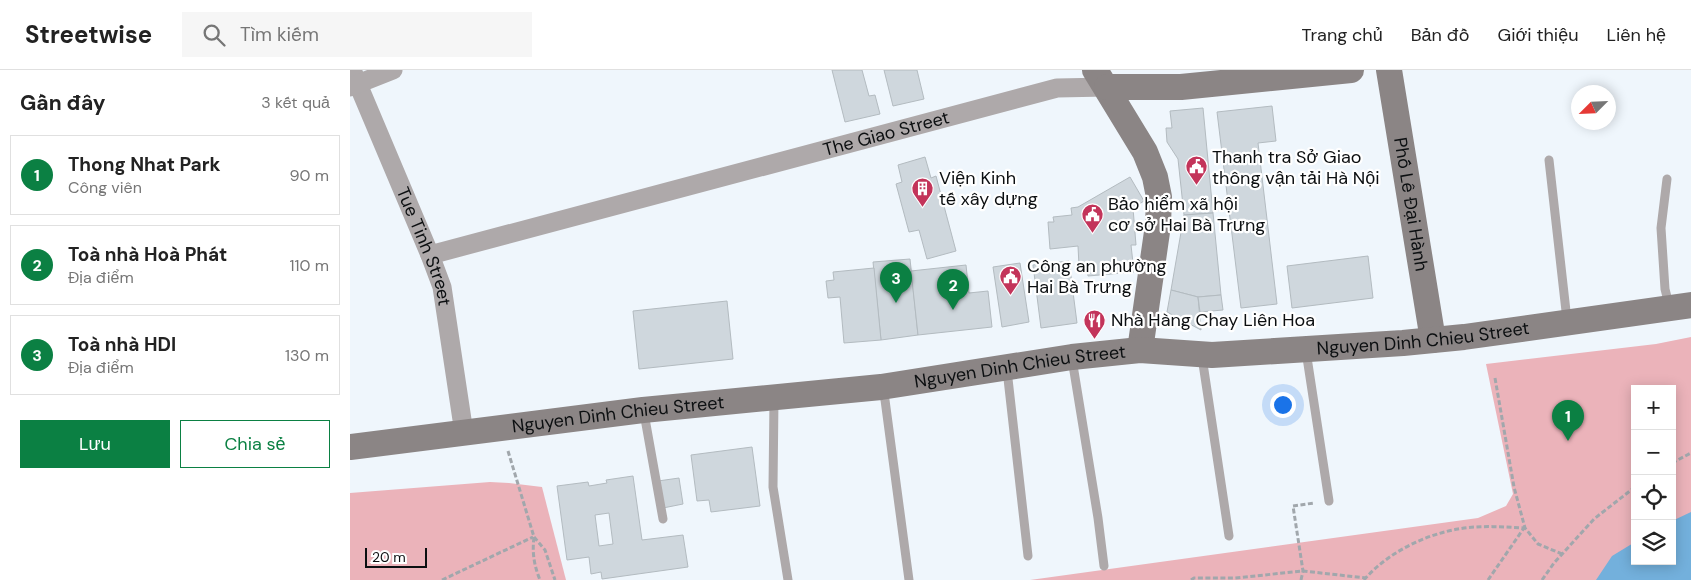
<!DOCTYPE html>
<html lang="vi">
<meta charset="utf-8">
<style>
:root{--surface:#fff;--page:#f6f6f6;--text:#222;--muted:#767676;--line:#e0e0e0;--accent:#0b8043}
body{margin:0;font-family:"DM Sans",sans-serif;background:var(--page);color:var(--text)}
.controls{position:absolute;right:15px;bottom:15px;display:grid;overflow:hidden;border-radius:0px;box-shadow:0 2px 12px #0003}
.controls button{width:45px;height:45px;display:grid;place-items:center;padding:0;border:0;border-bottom:1px solid var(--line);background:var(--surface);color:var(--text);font:25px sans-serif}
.compass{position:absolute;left:1221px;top:15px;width:45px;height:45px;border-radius:50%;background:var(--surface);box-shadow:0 2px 12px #0003;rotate:246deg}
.scale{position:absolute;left:15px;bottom:12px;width:62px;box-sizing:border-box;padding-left:5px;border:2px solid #0c0f11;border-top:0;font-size:14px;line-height:18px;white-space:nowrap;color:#0c0f11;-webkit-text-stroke:4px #fff;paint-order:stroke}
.you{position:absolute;left:932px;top:334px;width:18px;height:18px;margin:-12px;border:4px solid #fff;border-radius:50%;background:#1a73e8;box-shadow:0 0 0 8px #1a73e833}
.badge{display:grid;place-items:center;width:32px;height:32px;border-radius:50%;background:var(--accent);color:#fff;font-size:16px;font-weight:700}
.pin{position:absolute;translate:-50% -41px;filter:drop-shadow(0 1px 2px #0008)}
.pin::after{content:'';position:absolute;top:26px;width:18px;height:15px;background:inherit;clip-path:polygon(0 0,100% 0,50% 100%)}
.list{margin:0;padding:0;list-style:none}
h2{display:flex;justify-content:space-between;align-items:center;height:65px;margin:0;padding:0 20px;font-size:21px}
h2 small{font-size:16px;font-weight:400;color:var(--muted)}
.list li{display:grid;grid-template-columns:32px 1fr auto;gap:15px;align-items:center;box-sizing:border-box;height:80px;margin:0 10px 10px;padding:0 10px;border:1px solid var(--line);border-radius:0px}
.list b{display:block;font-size:19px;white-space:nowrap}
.list p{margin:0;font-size:16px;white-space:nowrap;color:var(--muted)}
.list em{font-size:16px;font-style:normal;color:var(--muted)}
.actions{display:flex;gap:10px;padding:15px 20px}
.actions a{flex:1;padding:11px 0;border:1px solid var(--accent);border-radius:0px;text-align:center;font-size:18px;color:var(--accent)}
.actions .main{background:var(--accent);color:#fff}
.icon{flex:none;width:28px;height:28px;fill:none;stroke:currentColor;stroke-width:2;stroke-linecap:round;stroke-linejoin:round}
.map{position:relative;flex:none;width:1341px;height:510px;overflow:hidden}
header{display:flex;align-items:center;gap:30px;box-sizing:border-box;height:70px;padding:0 25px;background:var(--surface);border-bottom:1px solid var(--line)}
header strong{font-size:24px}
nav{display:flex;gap:28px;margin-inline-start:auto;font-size:18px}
.search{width:350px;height:45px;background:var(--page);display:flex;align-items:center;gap:12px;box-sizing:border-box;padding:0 18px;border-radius:0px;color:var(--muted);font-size:19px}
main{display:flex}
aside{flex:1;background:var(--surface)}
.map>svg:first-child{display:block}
.green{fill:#ebb3ba;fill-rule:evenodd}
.water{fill:#73b0dc}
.building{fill:#cfd7dd;stroke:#b3bbc0;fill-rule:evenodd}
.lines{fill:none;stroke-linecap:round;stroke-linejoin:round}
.path{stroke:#a1a7ac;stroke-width:3;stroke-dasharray:5 2.5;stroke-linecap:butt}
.lane{stroke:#aea9aa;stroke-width:9}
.street{stroke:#aea9aa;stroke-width:19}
.secondary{stroke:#8b8585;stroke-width:26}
.labels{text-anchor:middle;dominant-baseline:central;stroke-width:4.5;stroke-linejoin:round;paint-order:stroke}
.street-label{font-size:18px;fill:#0c0f11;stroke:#fff}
.poi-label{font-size:18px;fill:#0c0f11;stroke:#fff;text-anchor:start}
</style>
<header>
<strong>Streetwise</strong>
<div class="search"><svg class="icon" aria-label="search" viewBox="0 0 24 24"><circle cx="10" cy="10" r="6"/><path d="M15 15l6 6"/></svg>Tìm kiếm</div>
<nav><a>Trang chủ</a><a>Bản đồ</a><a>Giới thiệu</a><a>Liên hệ</a></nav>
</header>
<main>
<aside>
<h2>Gần đây<small>3 kết quả</small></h2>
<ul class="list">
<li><span class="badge">1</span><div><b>Thong Nhat Park</b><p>Công viên</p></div><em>90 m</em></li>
<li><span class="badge">2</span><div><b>Toà nhà Hoà Phát</b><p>Địa điểm</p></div><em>110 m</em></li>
<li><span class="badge">3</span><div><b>Toà nhà HDI</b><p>Địa điểm</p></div><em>130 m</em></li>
</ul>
<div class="actions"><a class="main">Lưu</a><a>Chia sẻ</a></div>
</aside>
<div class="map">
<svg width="1341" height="510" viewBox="0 0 1341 510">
<rect width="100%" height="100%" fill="#eff6fc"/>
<!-- green -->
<g class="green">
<path d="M1341,267V510H680L1128,448L1156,436L1163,424L1136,294L1306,274ZM1285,319H1322V491H1285Z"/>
<path d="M140,412L159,413L192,417L216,510H0V423Z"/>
</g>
<!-- water -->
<path class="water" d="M1341,442V510H1246L1262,486L1285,472V491H1322V451Z"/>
<!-- building -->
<g class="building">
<path d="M482,0H512L519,26L525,25L530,44L495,52Z"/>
<path d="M534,0H567L574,29L543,36Z"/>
<path d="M922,36L926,71L908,73L927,234L891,238L867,42Z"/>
<path d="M853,38L863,143L834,145L828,89L817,72L816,58H822L820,41Z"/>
<path d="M575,87L581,108L586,106L606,181L577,189L569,160L559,162L546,114L552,112L548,95Z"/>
<path d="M780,107L794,131L783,138L786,175H781L784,202L738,206L737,196H729L728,176L700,179L698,152H704L703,147L722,145L721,138L728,137Z"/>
<path d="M863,143L871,225L848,227L821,220L834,145Z"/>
<path d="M1018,186L1023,228L942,238L937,196Z"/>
<path d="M560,189L568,265L531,270L523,192Z"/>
<path d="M719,191L727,253L691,258L683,195Z"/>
<path d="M670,193L679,252L652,257L643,197Z"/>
<path d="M616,195L619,223L638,221L642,257L568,265L561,201Z"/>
<path d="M524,198L531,270L494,273L490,227L478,228L476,211L484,210L483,202Z"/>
<path d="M821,220L848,227L851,260L817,242Z"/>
<path d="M871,225L873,240L850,242L848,227Z"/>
<path d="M377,231L383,289L289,299L283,241Z"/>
<path d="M402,377L410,436L361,442L359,430L347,431L341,385Z"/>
<path d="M283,406L292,470L333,465L338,497L252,509L251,502L241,504L239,487L217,490L207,416L238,412L239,416L257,413L256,410ZM259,443L263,474L249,476L245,445Z"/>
<path d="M329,408L333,434L313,438L308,411Z"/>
</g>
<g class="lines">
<!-- path -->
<g class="path">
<path d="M1145,308L1164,417L1175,458L1188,474L1212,484"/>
<path d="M158,381L184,467C182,483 184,495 190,510"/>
<path d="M1322,393L1341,383"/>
<path d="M184,467L195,480L205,510"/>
<path d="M92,510L183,467"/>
<path d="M841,510L844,508H885L953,501L1016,508"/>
<path d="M951,510L953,501L943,436L964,433"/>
<path d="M1014,510C1037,483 1074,465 1108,459C1130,455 1153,457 1175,458"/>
<path d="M1138,510L1174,458"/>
<path d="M1192,510L1204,493L1244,449L1285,417"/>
</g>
<!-- lane -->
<g class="lane">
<path d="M1199,90L1217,250"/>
<path d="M1317,109L1311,158L1315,219L1319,235"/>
<path d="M956,281L979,431"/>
<path d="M852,287L879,466"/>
<path d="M722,289L748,448L754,496"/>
<path d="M657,300L678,486"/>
<path d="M532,320L535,330L559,510"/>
<path d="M424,329L423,417L438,510"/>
<path d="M294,343L313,449"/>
</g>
<!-- street -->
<g class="street">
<path id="s1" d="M2,0L80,185L92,217L114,363"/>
<path d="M0,17L43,0"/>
<path id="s2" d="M80,185L707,18L757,17"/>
</g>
<!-- secondary -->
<g class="secondary">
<path d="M745,0L795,82L805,107L809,127L808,155L790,280"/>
<path id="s3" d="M1039,0L1083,270"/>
<path d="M757,17H831L1001,0"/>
<path id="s4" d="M0,377L293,340L531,317L722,287L790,280L862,285L1053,273L1114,267L1341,235"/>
</g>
</g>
<!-- icons -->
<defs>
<symbol id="civic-pin" viewBox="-11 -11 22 30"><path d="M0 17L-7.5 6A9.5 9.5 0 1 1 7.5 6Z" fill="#c3345a" stroke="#fff"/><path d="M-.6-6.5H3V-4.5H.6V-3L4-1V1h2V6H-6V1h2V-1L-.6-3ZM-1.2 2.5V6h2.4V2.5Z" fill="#fff"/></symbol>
<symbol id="building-pin" viewBox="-11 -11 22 30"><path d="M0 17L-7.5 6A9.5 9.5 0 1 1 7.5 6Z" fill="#c3345a" stroke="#fff"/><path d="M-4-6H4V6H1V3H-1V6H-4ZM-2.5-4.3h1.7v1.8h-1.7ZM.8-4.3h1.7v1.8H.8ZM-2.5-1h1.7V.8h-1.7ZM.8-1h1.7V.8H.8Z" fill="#fff"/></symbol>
<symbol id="restaurant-pin" viewBox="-11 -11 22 30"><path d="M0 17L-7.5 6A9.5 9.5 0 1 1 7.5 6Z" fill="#c3345a" stroke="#fff"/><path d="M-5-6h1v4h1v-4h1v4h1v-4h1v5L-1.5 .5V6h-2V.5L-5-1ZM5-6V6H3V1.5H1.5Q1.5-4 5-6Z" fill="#fff"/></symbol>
</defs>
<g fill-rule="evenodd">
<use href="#civic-pin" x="834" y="84" width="25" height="34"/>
<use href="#building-pin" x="560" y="106" width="25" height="34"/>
<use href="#civic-pin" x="730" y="132" width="25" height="34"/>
<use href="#civic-pin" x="648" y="194" width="25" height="34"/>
<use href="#restaurant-pin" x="732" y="238" width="25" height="34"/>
</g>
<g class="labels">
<!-- street labels -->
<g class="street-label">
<text stroke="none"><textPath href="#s2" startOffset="472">The Giao Street</textPath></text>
<text stroke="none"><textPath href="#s3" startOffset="136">Phố Lê Đại Hành</textPath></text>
<text stroke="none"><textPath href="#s1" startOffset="191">Tue Tinh Street</textPath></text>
<text stroke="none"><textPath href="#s4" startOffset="1080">Nguyen Dinh Chieu Street</textPath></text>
<text stroke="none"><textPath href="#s4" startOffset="675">Nguyen Dinh Chieu Street</textPath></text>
<text stroke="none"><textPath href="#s4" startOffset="270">Nguyen Dinh Chieu Street</textPath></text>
</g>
<!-- poi labels -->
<g class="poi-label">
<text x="862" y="87">Thanh tra Sở Giao<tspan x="862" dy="21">thông vận tải Hà Nội</tspan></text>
<text x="589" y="108">Viện Kinh<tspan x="589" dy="21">tế xây dựng</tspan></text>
<text x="758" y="134">Bảo hiểm xã hội<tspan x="758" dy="21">cơ sở Hai Bà Trưng</tspan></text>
<text x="677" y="196">Công an phường<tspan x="677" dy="21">Hai Bà Trưng</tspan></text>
<text x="761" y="250">Nhà Hàng Chay Liên Hoa</text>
</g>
</g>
</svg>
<div class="controls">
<button>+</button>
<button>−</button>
<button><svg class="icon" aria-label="locate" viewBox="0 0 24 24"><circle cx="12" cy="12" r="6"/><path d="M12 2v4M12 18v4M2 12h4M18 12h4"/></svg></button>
<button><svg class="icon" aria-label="layers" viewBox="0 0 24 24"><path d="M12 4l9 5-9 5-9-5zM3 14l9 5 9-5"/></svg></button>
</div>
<svg class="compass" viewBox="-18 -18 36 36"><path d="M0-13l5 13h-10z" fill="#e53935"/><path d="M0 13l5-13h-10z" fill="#767676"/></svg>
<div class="scale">20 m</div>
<div class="you"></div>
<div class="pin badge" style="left:1218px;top:371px">1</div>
<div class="pin badge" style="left:603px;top:240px">2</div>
<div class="pin badge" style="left:546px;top:233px">3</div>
</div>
</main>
